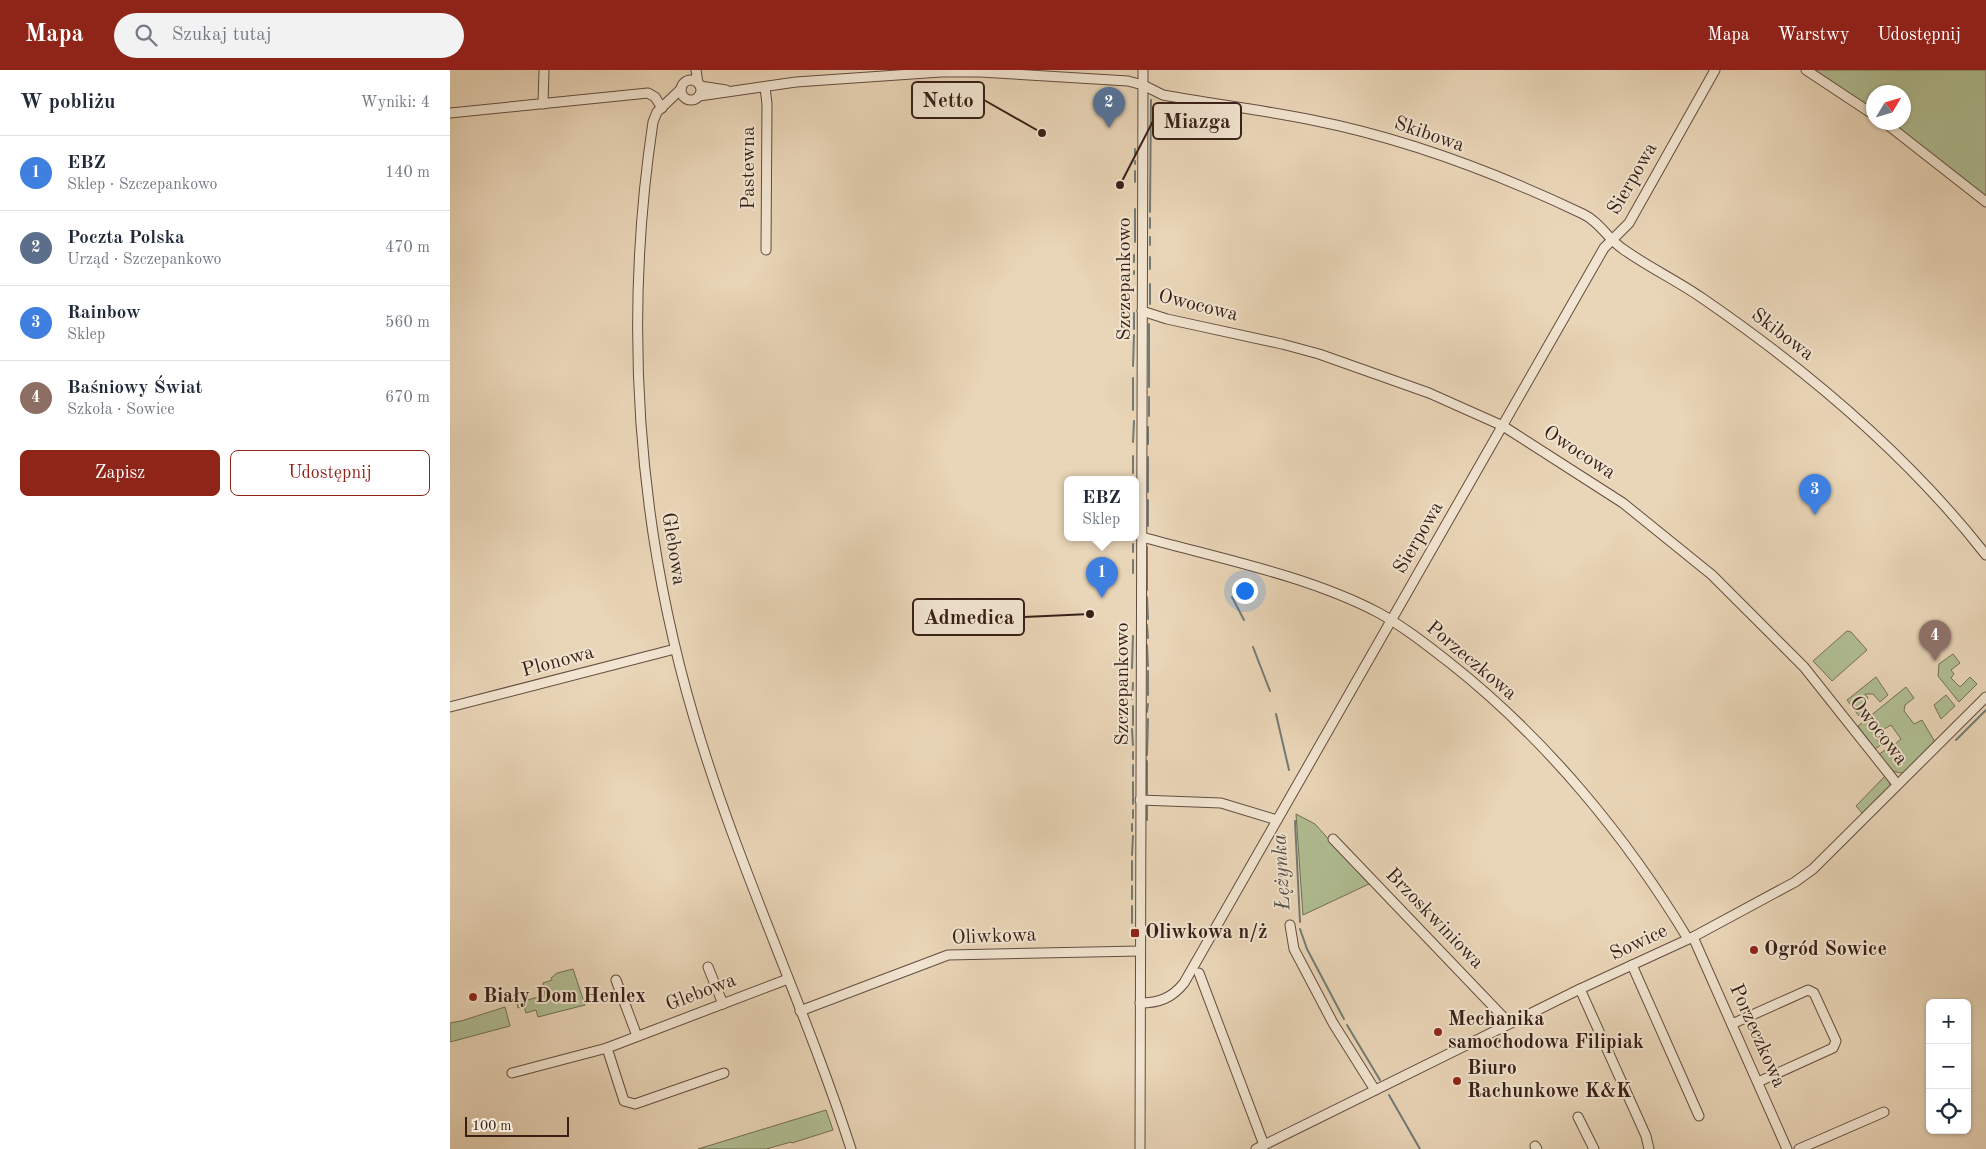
<!DOCTYPE html>
<html lang="pl">
<meta charset="utf-8">
<style>
:root{--surface:#fff;--page:#f2f2f3;--text:#1f2937;--muted:#747a83;--line:#e0e1e3;--accent:#8f2418}
body{margin:0;font-family:"Old Standard TT",serif;background:var(--page);color:var(--text)}
.controls{position:absolute;right:15px;bottom:15px;display:grid;overflow:hidden;border-radius:8px;box-shadow:0 1px 4px #0004}
.controls button{width:45px;height:45px;display:grid;place-items:center;padding:0;border:0;border-bottom:1px solid var(--line);background:var(--surface);color:var(--text);font:25px sans-serif}
.compass{position:absolute;left:1416px;top:15px;width:45px;height:45px;border-radius:50%;background:var(--surface);box-shadow:0 1px 4px #0004;rotate:52deg}
.scale{position:absolute;left:15px;bottom:12px;width:104px;box-sizing:border-box;padding-left:5px;border:2px solid #382017;border-top:0;font-size:14px;line-height:18px;white-space:nowrap;color:#382017;-webkit-text-stroke:4px #f1e4d0;paint-order:stroke}
.you{position:absolute;left:794px;top:520px;width:18px;height:18px;margin:-12px;border:4px solid #fff;border-radius:50%;background:#1a73e8;box-shadow:0 0 0 8px #1a73e833}
.badge{display:grid;place-items:center;width:32px;height:32px;border-radius:50%;background:var(--accent);color:#fff;font-size:16px;font-weight:700}
.pin{position:absolute;translate:-50% -41px;filter:drop-shadow(0 1px 2px #0008)}
.pin::after{content:'';position:absolute;top:26px;width:18px;height:15px;background:inherit;clip-path:polygon(0 0,100% 0,50% 100%)}
.popup{position:absolute;left:614px;top:406px;width:75px;height:65px;box-sizing:border-box;display:grid;place-content:center;border-radius:8px;background:var(--surface);filter:drop-shadow(0 1px 4px #0005);font-size:16px;white-space:nowrap;color:var(--muted)}
.popup b{font-size:19px;color:var(--text)}
.popup::after{content:'';position:absolute;left:50%;top:100%;margin-left:-10px;border:10px solid transparent;border-top-color:var(--surface)}
.list{margin:0;padding:0;list-style:none}
h2{display:flex;justify-content:space-between;align-items:center;height:65px;margin:0;padding:0 20px;font-size:21px}
h2 small{font-size:16px;font-weight:400;color:var(--muted)}
.list li{display:grid;grid-template-columns:32px 1fr auto;gap:15px;align-items:center;box-sizing:border-box;height:75px;padding:0 20px;border-top:1px solid var(--line)}
.list b{display:block;font-size:19px;white-space:nowrap}
.list p{margin:0;font-size:16px;white-space:nowrap;color:var(--muted)}
.list em{font-size:16px;font-style:normal;color:var(--muted)}
.actions{display:flex;gap:10px;padding:15px 20px}
.actions a{flex:1;padding:11px 0;border:1px solid var(--accent);border-radius:8px;text-align:center;font-size:18px;color:var(--accent)}
.actions .main{background:var(--accent);color:#fff}
.icon{flex:none;width:28px;height:28px;fill:none;stroke:currentColor;stroke-width:2;stroke-linecap:round;stroke-linejoin:round}
.map{position:relative;flex:none;width:1536px;height:1079px;overflow:hidden}
header{display:flex;align-items:center;gap:30px;box-sizing:border-box;height:70px;padding:0 25px;background:var(--accent);color:#fff}
header strong{font-size:24px}
nav{display:flex;gap:28px;margin-inline-start:auto;font-size:18px}
.search{width:350px;height:45px;background:var(--page);display:flex;align-items:center;gap:12px;box-sizing:border-box;padding:0 18px;border-radius:28px;color:var(--muted);font-size:19px}
main{display:flex}
aside{flex:1;background:var(--surface)}
.map>svg:first-child{display:block}
.green{fill:#b0be93;stroke:#746f55}
.lines{fill:none;stroke-linecap:round;stroke-linejoin:round}
.stream{stroke:#727b76;stroke-width:2}
.minor-casing{stroke:#644d3f;stroke-width:11}
.minor{stroke:#f1e4d0;stroke-width:9}
.poi-dot{fill:#8f2418;stroke:#f1e4d0;stroke-width:2}
.labels{text-anchor:middle;dominant-baseline:central;stroke-width:4;stroke-linejoin:round;paint-order:stroke}
.street-label{font-size:20px;fill:#382017;stroke:#f1e4d0}
.poi-label{font-size:20px;font-weight:bold;fill:#382017;stroke:#f1e4d0;text-anchor:start}
.water-label{font-size:21px;font-style:italic;fill:#554d46;stroke:#f1e4d0}
.leader{fill:none;stroke:#382017;stroke-width:2}
.callout-dot{fill:#382017;stroke:#f1e4d0;stroke-width:2}
.callout{fill:#f1e4d0;stroke:#382017;stroke-width:2}
.callout-label{font-size:21px;text-anchor:middle;font-weight:bold;fill:#382017}
</style>
<header>
<strong>Mapa</strong>
<div class="search"><svg class="icon" aria-label="search" viewBox="0 0 24 24"><circle cx="10" cy="10" r="6"/><path d="M15 15l6 6"/></svg>Szukaj tutaj</div>
<nav><a>Mapa</a><a>Warstwy</a><a>Udostępnij</a></nav>
</header>
<main>
<aside>
<h2>W pobliżu<small>Wyniki: 4</small></h2>
<ul class="list">
<li><span class="badge" style="background:#3f7fe0">1</span><div><b>EBZ</b><p>Sklep · Szczepankowo</p></div><em>140 m</em></li>
<li><span class="badge" style="background:#5c6f8a">2</span><div><b>Poczta Polska</b><p>Urząd · Szczepankowo</p></div><em>470 m</em></li>
<li><span class="badge" style="background:#3f7fe0">3</span><div><b>Rainbow</b><p>Sklep</p></div><em>560 m</em></li>
<li><span class="badge" style="background:#8d6e63">4</span><div><b>Baśniowy Świat</b><p>Szkoła · Sowice</p></div><em>670 m</em></li>
</ul>
<div class="actions"><a class="main">Zapisz</a><a>Udostępnij</a></div>
</aside>
<div class="map">
<svg width="1536" height="1079" viewBox="0 0 1536 1079">
<rect width="100%" height="100%" fill="#e9d5b7"/>
<filter id="stains"><feTurbulence type="fractalNoise" baseFrequency=".004" numOctaves="4"/><feColorMatrix values="0 0 0 0 .2 0 0 0 0 .09 0 0 0 0 .02 0 0 0 .5 -.17"/></filter>
<radialGradient id="worn" r=".72"><stop offset=".6" stop-color="#630" stop-opacity="0"/><stop offset="1" stop-color="#630" stop-opacity=".3"/></radialGradient>
<!-- green -->
<g class="green">
<path d="M1361,0H1536V129L1437,53L1454,52V22H1424L1423,42Z"/>
<path d="M1397,561L1401,562L1417,580L1382,611L1363,591Z"/>
<path d="M1503,584L1510,593L1501,600L1504,604L1501,608L1510,617L1520,607L1527,614L1509,632L1488,606L1489,594Z"/>
<path d="M1426,607L1438,625L1430,632L1423,624H1415L1418,628L1411,634L1415,641L1409,646L1397,630Z"/>
<path d="M1456,617L1464,628L1455,635L1454,641L1464,654L1472,650L1485,672L1453,703C1440,703 1435,694 1428,685L1435,680L1436,682L1451,669L1441,655L1424,665L1431,675L1425,679L1408,656Z"/>
<path d="M1496,625L1505,636L1491,649L1484,635Z"/>
<path d="M1436,705L1440,710V716L1412,743L1406,736Z"/>
<path d="M846,744L865,754L919,814L853,845Z"/>
<path d="M123,899L135,935L88,947L86,940L76,943L74,936L68,938L67,933L95,925L93,913L102,910L101,908L107,903Z"/>
<path d="M55,937L60,956L0,972V953L11,951Z"/>
<path d="M376,1040L383,1060L342,1073L341,1072L316,1079H248Z"/>
</g>
<g class="lines">
<!-- stream -->
<g class="stream">
<path d="M685,79V85"/>
<path d="M685,94V91"/>
<path d="M685,101V112"/>
<path d="M700,142L701,30"/>
<path d="M700,148V158"/>
<path d="M685,172V139"/>
<path d="M700,175V167"/>
<path d="M700,187V199"/>
<path d="M684,192V185"/>
<path d="M684,204V201"/>
<path d="M700,234V214"/>
<path d="M684,243V259"/>
<path d="M683,296L684,265"/>
<path d="M683,308V340"/>
<path d="M699,317V254"/>
<path d="M699,346V327"/>
<path d="M683,372L684,351"/>
<path d="M698,374V357"/>
<path d="M683,386V403"/>
<path d="M683,409V408"/>
<path d="M698,422V387"/>
<path d="M698,430V456"/>
<path d="M683,474V482"/>
<path d="M697,477V520"/>
<path d="M683,503V490"/>
<path d="M697,527L698,549"/>
<path d="M782,527L794,550"/>
<path d="M697,555L698,568"/>
<path d="M697,575L698,596"/>
<path d="M803,577L820,621"/>
<path d="M682,598L683,566"/>
<path d="M698,625V601"/>
<path d="M682,629L683,613"/>
<path d="M697,642L698,634"/>
<path d="M826,644L839,700"/>
<path d="M683,655V636"/>
<path d="M682,659L683,675"/>
<path d="M1506,670L1536,640"/>
<path d="M697,685L698,649"/>
<path d="M683,689V682"/>
<path d="M683,695V706"/>
<path d="M697,724V691"/>
<path d="M683,734V712"/>
<path d="M683,748V740"/>
<path d="M697,750V736"/>
<path d="M845,751L850,852"/>
<path d="M682,761V754"/>
<path d="M682,785L683,766"/>
<path d="M682,791V810"/>
<path d="M682,829V816"/>
<path d="M682,853V836"/>
<path d="M850,859L857,879L894,949"/>
<path d="M897,955L930,1010"/>
<path d="M939,1025L970,1079"/>
</g>
<defs>
<g id="minor">
<path d="M246,0L248,13"/>
<path d="M1356,0L1424,45"/>
<circle cx="241" cy="20" r="10"/>
<path d="M250,16L276,20"/>
<path d="M315,17L317,34L316,180"/>
<path d="M231,19L207,42L203,52C173,251 187,455 244,648C287,795 354,934 401,1079"/>
<path d="M249,26L346,12L491,2H530L678,11L693,15L713,25C763,34 813,40 862,50C954,68 1049,104 1133,144C1150,152 1158,169 1173,179C1198,197 1226,210 1252,228C1357,300 1457,384 1536,485"/>
<path d="M93,34L94,0"/>
<path d="M0,43L198,23L205,27L212,38"/>
<path d="M1434,52L1536,132"/>
<path d="M692,241L717,249L832,274L869,284L979,323L1053,356L1173,433L1262,505L1354,597L1447,714"/>
<path d="M692,467C768,488 859,506 929,543C954,557 977,575 1000,593C1095,668 1176,766 1238,869"/>
<path d="M0,637L225,579"/>
<path d="M690,730L771,733L827,750"/>
<path d="M883,769L1059,953"/>
<path d="M840,855L844,879L883,953L925,1020"/>
<path d="M1243,867L1337,1079"/>
<path d="M1182,895L1249,1046"/>
<path d="M258,897L273,934"/>
<path d="M749,903L814,1075"/>
<path d="M166,910L187,966"/>
<path d="M1130,919L1196,1066L1199,1079"/>
<path d="M690,933C709,933 722,928 734,913L1154,178L1179,153L1265,0"/>
<path d="M350,941L498,885L690,881"/>
<path d="M1282,954L1358,920L1364,923L1386,971L1383,978L1308,1012"/>
<path d="M157,978L174,1031L185,1034L274,1003"/>
<path d="M62,1003L157,978L338,909"/>
<path d="M1128,1047L1144,1079"/>
<path d="M1085,1076L1087,1079"/>
<path d="M690,1079L693,0"/>
<path d="M806,1079L1130,919L1243,867L1345,812L1363,799L1536,627"/>
<path d="M1349,1079L1434,1042"/>
</g>
</defs>
<!-- minor casing -->
<use href="#minor" class="minor-casing"/>
<!-- minor -->
<use href="#minor" class="minor"/>
</g>
<!-- markers -->
<g class="poi-dot">
<rect x="680" y="858" width="10" height="10" rx="2.5"/>
<circle cx="1304" cy="880" r="5"/>
<circle cx="23" cy="927" r="5"/>
<circle cx="988" cy="962" r="5"/>
<circle cx="1007" cy="1011" r="5"/>
</g>
<g class="labels">
<!-- street labels -->
<g class="street-label">
<text transform="translate(979 65) rotate(19)">Skibowa</text>
<text transform="translate(299 98) rotate(-90)">Pastewna</text>
<text transform="translate(1183 109) rotate(-60)">Sierpowa</text>
<text transform="translate(675 209) rotate(-90)">Szczepankowo</text>
<text transform="translate(748 236) rotate(14)">Owocowa</text>
<text transform="translate(1332 265) rotate(37)">Skibowa</text>
<text transform="translate(1129 383) rotate(33)">Owocowa</text>
<text transform="translate(969 468) rotate(-60)">Sierpowa</text>
<text transform="translate(223 479) rotate(81)">Glebowa</text>
<text transform="translate(1021 591) rotate(40)">Porzeczkowa</text>
<text transform="translate(108 592) rotate(-15)">Plonowa</text>
<text transform="translate(673 614) rotate(-90)">Szczepankowo</text>
<text transform="translate(1428 661) rotate(52)">Owocowa</text>
<text transform="translate(984 849) rotate(46)">Brzoskwiniowa</text>
<text transform="translate(544 867) rotate(-2)">Oliwkowa</text>
<text transform="translate(1189 873) rotate(-25)">Sowice</text>
<text transform="translate(251 923) rotate(-21)">Glebowa</text>
<text transform="translate(1307 966) rotate(66)">Porzeczkowa</text>
</g>
<!-- poi labels -->
<g class="poi-label">
<text x="695" y="863">Oliwkowa n/ż</text>
<text x="1314" y="880">Ogród Sowice</text>
<text x="33" y="927">Biały Dom Henlex</text>
<text x="998" y="950">Mechanika<tspan x="998" dy="23">samochodowa Filipiak</tspan></text>
<text x="1017" y="999">Biuro<tspan x="1017" dy="23">Rachunkowe K&amp;K</tspan></text>
</g>
<!-- water labels -->
<g class="water-label">
<text transform="translate(832 802) rotate(-93)">Łężynka</text>
</g>
</g>
<!-- callouts -->
<path class="leader" d="M592 63L534 30M670 115L703 51M640 544L574 547"/>
<g class="callout-dot">
<circle cx="592" cy="63" r="5"/>
<circle cx="670" cy="115" r="5"/>
<circle cx="640" cy="544" r="5"/>
</g>
<g class="callout">
<rect x="462" y="12" width="72" height="36" rx="5"/>
<rect x="703" y="33" width="88" height="36" rx="5"/>
<rect x="463" y="529" width="111" height="36" rx="5"/>
</g>
<g class="callout-label">
<text x="498" y="37">Netto</text>
<text x="747" y="58">Miazga</text>
<text x="519" y="554">Admedica</text>
</g>
<rect width="100%" height="100%" filter="url(#stains)"/>
<rect width="100%" height="100%" fill="url(#worn)"/>
</svg>
<div class="controls">
<button>+</button>
<button>−</button>
<button><svg class="icon" aria-label="locate" viewBox="0 0 24 24"><circle cx="12" cy="12" r="6"/><path d="M12 2v4M12 18v4M2 12h4M18 12h4"/></svg></button>
</div>
<svg class="compass" viewBox="-18 -18 36 36"><path d="M0-13l5 13h-10z" fill="#e53935"/><path d="M0 13l5-13h-10z" fill="#747a83"/></svg>
<div class="scale">100 m</div>
<div class="you"></div>
<div class="pin badge" style="left:652px;top:528px;background:#3f7fe0">1</div>
<div class="popup"><b>EBZ</b>Sklep</div>
<div class="pin badge" style="left:659px;top:58px;background:#5c6f8a">2</div>
<div class="pin badge" style="left:1365px;top:445px;background:#3f7fe0">3</div>
<div class="pin badge" style="left:1485px;top:591px;background:#8d6e63">4</div>
</div>
</main>
